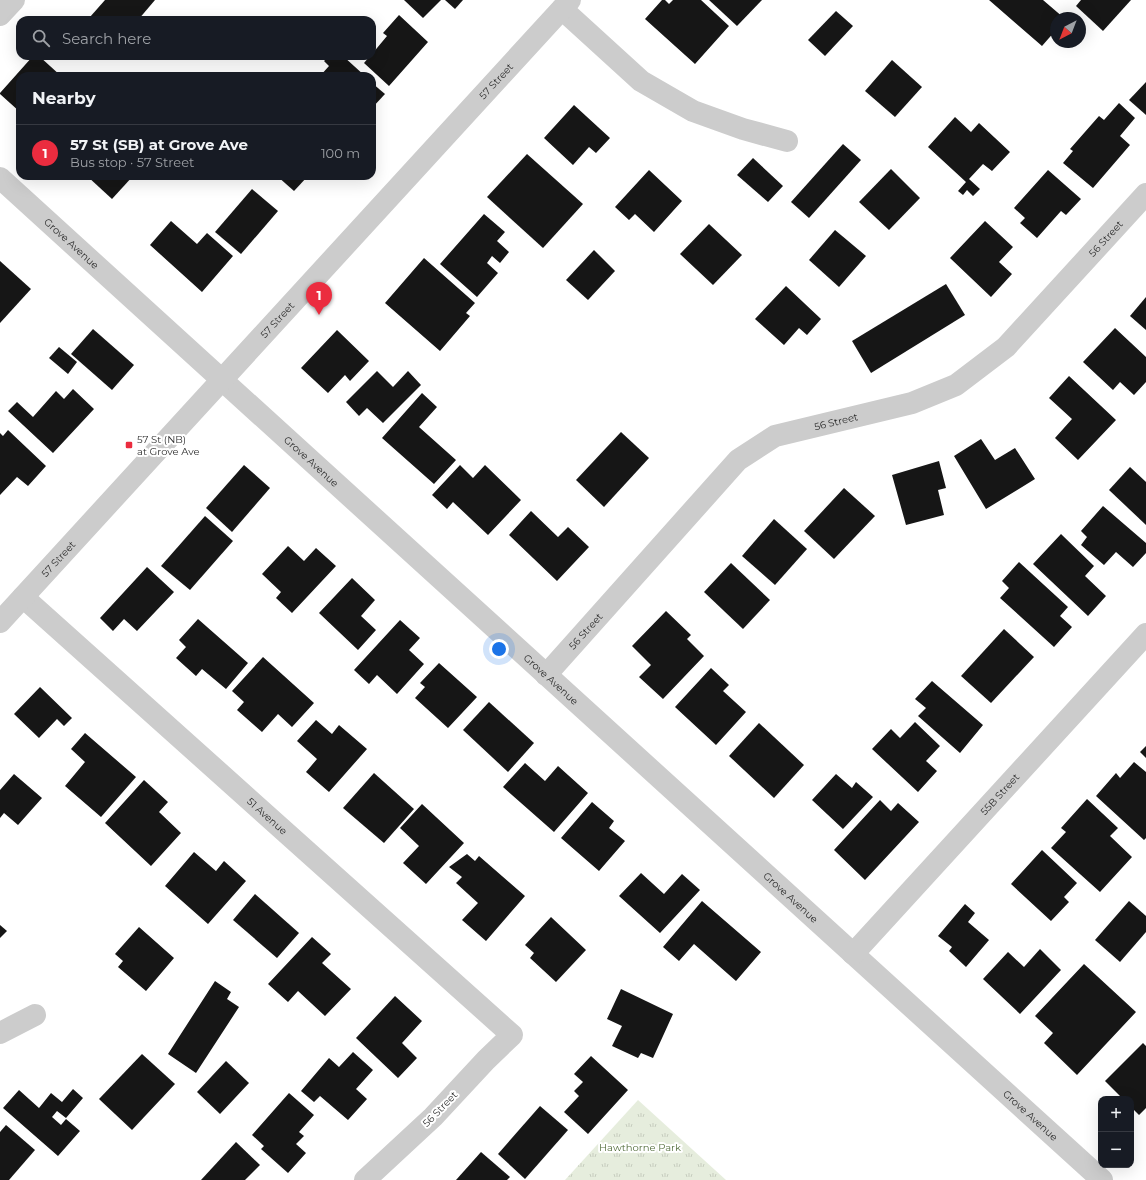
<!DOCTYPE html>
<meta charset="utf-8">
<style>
:root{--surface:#171b24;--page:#20242c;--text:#f1f3f6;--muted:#9ea1a6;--line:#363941;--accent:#eb2c3f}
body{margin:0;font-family:Montserrat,sans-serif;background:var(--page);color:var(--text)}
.controls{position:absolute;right:12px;bottom:12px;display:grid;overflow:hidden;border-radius:8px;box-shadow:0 4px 16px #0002}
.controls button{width:36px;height:36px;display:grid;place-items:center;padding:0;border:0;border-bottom:1px solid var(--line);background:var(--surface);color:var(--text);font:20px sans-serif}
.compass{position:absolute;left:1050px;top:12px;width:36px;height:36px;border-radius:50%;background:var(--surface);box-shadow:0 4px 16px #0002;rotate:222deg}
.you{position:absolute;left:499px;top:649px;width:14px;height:14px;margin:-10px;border:3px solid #fff;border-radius:50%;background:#1a73e8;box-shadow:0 0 0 6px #1a73e833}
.badge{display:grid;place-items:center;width:26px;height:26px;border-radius:50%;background:var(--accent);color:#fff;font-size:13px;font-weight:700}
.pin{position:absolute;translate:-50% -33px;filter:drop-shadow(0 1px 2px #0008)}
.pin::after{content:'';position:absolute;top:21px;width:14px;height:12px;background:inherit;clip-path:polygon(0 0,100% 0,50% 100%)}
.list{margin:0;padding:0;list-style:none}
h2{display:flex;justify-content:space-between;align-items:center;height:52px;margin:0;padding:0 16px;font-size:17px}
h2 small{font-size:13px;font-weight:400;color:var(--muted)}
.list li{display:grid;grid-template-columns:26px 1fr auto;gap:12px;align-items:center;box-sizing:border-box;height:56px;padding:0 16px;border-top:1px solid var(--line)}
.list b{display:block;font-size:15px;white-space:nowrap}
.list p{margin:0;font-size:13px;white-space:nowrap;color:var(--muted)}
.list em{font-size:13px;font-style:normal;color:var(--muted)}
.icon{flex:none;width:22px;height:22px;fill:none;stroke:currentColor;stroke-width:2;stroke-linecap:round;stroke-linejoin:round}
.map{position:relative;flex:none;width:1146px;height:1180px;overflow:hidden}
.search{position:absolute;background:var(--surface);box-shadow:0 4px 16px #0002;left:16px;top:16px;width:360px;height:44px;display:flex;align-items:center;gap:10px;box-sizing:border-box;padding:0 14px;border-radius:12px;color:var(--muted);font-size:15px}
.panel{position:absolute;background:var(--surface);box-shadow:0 4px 16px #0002;left:16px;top:72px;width:360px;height:108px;border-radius:12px}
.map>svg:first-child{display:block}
.park{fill:url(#park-tufts)}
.building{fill:#161616}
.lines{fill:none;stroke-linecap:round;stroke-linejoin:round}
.minor{stroke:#ccc;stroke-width:22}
.poi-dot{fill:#eb2c3f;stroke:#fff;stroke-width:1.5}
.labels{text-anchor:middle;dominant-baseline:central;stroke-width:4;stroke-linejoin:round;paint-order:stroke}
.street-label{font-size:10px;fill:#2f2f2f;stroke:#fff}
.poi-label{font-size:10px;fill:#2f2f2f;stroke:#fff;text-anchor:start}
.park-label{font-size:10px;fill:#536d3b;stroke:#fff}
</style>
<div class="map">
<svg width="1146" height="1180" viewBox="0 0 1146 1180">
<defs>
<pattern id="park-tufts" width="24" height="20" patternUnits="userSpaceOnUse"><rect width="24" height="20" fill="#e6eddd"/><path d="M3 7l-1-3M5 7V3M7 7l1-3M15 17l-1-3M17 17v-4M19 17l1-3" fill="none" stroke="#c6ccbe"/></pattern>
</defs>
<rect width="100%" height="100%" fill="#fff"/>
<!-- park -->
<path class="park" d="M638,1100L726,1180H565Z"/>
<!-- building -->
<g class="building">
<path d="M105,0H155L138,20H93L90,17Z"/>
<path d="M404,0H441L423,18Z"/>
<path d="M445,0H463L455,9Z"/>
<path d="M662,0H665L669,4L673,0H701L729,26L695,64L645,19Z"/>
<path d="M709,0H762L737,26Z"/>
<path d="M989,0H1043L1064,18H1056V30L1042,46Z"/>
<path d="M1081,0H1131L1103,31L1076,6Z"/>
<path d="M836,11L853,26L825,56L808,40Z"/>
<path d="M399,15L428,42L389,86L364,63L370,56H372V54L387,36L383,33Z"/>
<path d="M299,16L304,20H295Z"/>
<path d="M33,56H39L61,76H20V112L0,94V93Z"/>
<path d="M295,56H304L300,60Z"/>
<path d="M329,56H343L365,76H320L329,66L324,61Z"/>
<path d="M892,60L922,87L895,117L865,91Z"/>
<path d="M1146,82V115L1129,100Z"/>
<path d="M372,83L385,94L372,108Z"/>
<path d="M1119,103L1135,118L1120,136L1130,145L1093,188L1063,163L1073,151L1070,149L1099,116L1104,120Z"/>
<path d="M574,105L610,138L596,153L589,147L573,165L544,138Z"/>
<path d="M955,117L971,132L979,123L1010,152L992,171L983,164L969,179L980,189L973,196L967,190L963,195L958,191L966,182L928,147Z"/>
<path d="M843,144L861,160L809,218L791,202Z"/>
<path d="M527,154L583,204L543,248L487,197Z"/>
<path d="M753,158L783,186L768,202L737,175Z"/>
<path d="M891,169L920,198L889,230L859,202Z"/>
<path d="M649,170L682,201L654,232L635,214L629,220L615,207Z"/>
<path d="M1048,170L1081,199L1066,215L1061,211L1037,238L1020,223L1025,218L1014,208Z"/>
<path d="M87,176H133L112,199Z"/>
<path d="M277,176H308L294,191Z"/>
<path d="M252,189L278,211L241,254L215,232Z"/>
<path d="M484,214L505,232L497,241L509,252L500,263L492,256L487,263L498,273L477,297L440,264Z"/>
<path d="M171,221L197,244L207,233L233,256L202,292L150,245Z"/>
<path d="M985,221L1013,247L999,262L1012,274L991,297L950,258Z"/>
<path d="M709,224L742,255L713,285L680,254Z"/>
<path d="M835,230L866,256L839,287L809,260Z"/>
<path d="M594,250L615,271L588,300L566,280Z"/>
<path d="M424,258L475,303L466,313L470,316L440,351L385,303Z"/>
<path d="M0,261L31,289L0,323Z"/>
<path d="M946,284L965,315L871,373L852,341Z"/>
<path d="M786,286L821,319L807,335L799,328L784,345L755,319Z"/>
<path d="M1146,297V330L1130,316Z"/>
<path d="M1115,328L1146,357V382L1134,395L1120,382L1113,390L1083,362Z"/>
<path d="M93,329L134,365L112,390L71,354Z"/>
<path d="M337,330L369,361L350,381L345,375L328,393L301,368Z"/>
<path d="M59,347L77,362L68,374L49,358Z"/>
<path d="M377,371L393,387L408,371L421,385L383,423L367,408L359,416L346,402Z"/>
<path d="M1069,376L1116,420L1078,460L1055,438L1072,419L1049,398Z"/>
<path d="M73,389L94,409L53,453L8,411L17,402L33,417L56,391L64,399Z"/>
<path d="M422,393L437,407L419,427L456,460L434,484L382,438Z"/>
<path d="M8,430L46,466L28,486L17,477L0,495V433L3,436Z"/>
<path d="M621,432L649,458L604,507L576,480Z"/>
<path d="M981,439L995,460L1015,448L1035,479L986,509L954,456Z"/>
<path d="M939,461L946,488L938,490L944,515L906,525L892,475Z"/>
<path d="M244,465L270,488L232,532L206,508Z"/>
<path d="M460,465L473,478L485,465L521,500L488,535L453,502L447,509L432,495Z"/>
<path d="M1130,467L1146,482V525L1109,490Z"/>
<path d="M844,488L875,516L834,559L804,531Z"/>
<path d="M1103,506L1146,543V553L1133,567L1116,552L1104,565L1081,545L1087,537L1081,531Z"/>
<path d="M531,511L558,537L568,527L589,547L557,581L509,535Z"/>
<path d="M205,516L233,541L190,590L161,566Z"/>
<path d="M774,519L807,549L775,585L742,556Z"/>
<path d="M1061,534L1094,566L1085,576L1106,596L1088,616L1033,564Z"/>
<path d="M288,546L304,561L316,548L336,566L292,613L276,598L281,592L262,574Z"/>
<path d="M1019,562L1068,607L1060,616L1072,627L1054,647L1000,598L1009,588L1002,581Z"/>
<path d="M731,563L770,600L743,629L704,592Z"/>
<path d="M147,567L174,592L137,631L124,619L113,631L100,618Z"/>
<path d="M352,578L375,600L361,616L376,630L358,650L319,613Z"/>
<path d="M666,611L691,635L687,639L704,656L663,699L639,677L651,665L632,646Z"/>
<path d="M198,619L248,663L226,689L202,669L196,676L176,658L186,647L179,640Z"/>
<path d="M400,620L420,638L409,650L424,664L397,694L377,675L369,684L354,670Z"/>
<path d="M1004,629L1034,657L991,703L961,676Z"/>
<path d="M263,657L314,703L292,727L278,714L262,732L237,710L244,702L232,691Z"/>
<path d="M439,663L477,697L448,728L415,698L425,687L420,683Z"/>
<path d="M711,668L729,685L723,691L746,712L716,745L675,707Z"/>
<path d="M932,681L983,725L960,753L918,716L926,708L915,699Z"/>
<path d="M40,687L72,718L64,726L57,719L39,738L14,714Z"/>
<path d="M489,702L534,743L508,772L463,730Z"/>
<path d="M316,720L332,734L339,725L367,749L329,792L306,772L317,759L297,741Z"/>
<path d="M915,722L940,746L926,761L937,771L918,792L872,749L891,729L900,738Z"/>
<path d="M759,723L804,765L774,798L729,756Z"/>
<path d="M85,733L136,777L101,817L65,786L85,762L71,749Z"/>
<path d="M1146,746V758L1140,752Z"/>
<path d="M1134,762L1146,772V838L1144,840L1096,796L1116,773L1120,778Z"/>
<path d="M525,763L545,781L558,766L588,793L554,832L503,787Z"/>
<path d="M374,773L414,809L384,843L343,808Z"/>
<path d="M14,774L42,798L18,825L4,813L0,818V790Z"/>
<path d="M836,774L852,788L856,782L873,797L843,829L812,800Z"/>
<path d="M144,780L168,802L159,812L181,833L151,866L105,823Z"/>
<path d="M1087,799L1118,828L1110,836L1132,857L1100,892L1051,848L1066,832L1061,828Z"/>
<path d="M880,800L891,811L898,803L919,822L865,880L834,850Z"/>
<path d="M592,802L614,821L609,828L625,841L599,871L561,838Z"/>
<path d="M422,804L464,843L426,884L403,863L419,846L400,828Z"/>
<path d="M1042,850L1077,883L1064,897L1069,902L1051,921L1011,884Z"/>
<path d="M194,852L216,871L224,861L246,881L208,924L165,886Z"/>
<path d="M467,854L475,861L479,856L525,896L486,941L462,920L478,903L456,883L462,877L449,867Z"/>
<path d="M641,873L664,894L682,874L700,890L660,933L619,896Z"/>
<path d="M255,894L299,933L277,958L233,920Z"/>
<path d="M702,901L761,952L736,981L694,944L679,961L663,947Z"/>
<path d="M1129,901L1146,916V932L1120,962L1095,940Z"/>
<path d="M965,904L975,913L968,922L989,940L966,967L949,951L952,947L938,936Z"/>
<path d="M551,917L586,950L556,982L530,958L534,953L525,945Z"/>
<path d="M0,925L7,931L0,938Z"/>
<path d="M139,927L174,958L146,991L118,967L123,961L115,954Z"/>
<path d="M312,937L331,954L322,963L351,989L325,1016L298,991L288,1002L268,984Z"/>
<path d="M1040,949L1061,970L1020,1014L983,979L1008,952L1024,967Z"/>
<path d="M1084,964L1136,1012L1077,1075L1044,1043L1053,1033L1035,1016Z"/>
<path d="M215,981L231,992L227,999L239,1007L196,1073L168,1054Z"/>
<path d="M621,989L673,1014L653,1058L641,1053L638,1058L612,1046L622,1026L607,1019Z"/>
<path d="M395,996L422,1021L402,1043L417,1058L398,1078L356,1038Z"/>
<path d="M1143,1043L1146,1046V1108L1139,1115L1131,1107V1099H1123L1105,1081Z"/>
<path d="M353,1052L373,1070L356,1089L367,1099L348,1120L320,1096L314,1102L301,1091L329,1058L339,1067Z"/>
<path d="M142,1054L175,1084L132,1130L99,1099Z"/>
<path d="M591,1056L628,1090L588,1134L564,1112L579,1096L574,1091L583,1082L574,1074Z"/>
<path d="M226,1061L249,1083L220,1114L197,1092Z"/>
<path d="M73,1089L83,1098L66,1118L57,1111L52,1117L61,1125L66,1119L80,1131L58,1156L3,1108L19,1090L39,1108L51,1093L62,1102Z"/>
<path d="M289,1093L314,1115L299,1132L304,1136L296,1144L306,1153L288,1173L261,1149L264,1146L252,1135Z"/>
<path d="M540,1106L568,1130L525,1179L498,1154Z"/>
<path d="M6,1125L35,1150L9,1180H0V1132Z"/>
<path d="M236,1142L260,1165L245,1180H201Z"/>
<path d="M481,1152L510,1177L507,1180H456Z"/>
</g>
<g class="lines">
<!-- minor -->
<g class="minor">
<path d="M562,9L641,81L693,111L743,129L787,141"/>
<path d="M0,15L14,0"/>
<path id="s1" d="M0,178L1102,1180"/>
<path id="s2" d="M23,597L512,1035L486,1060L433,1117L365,1180"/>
<path id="s3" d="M0,622L570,0"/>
<path id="s4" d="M546,675L738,460L775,436L912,403L956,385L1006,347L1146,194"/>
<path id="s5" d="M853,954L1146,634"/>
<path d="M0,1033L35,1015"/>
</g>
</g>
<!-- markers -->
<rect class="poi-dot" x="125" y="441" width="8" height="8" rx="2"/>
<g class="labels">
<!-- street labels -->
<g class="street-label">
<text stroke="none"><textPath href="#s3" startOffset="734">57 Street</textPath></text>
<text stroke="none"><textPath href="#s4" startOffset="731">56 Street</textPath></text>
<text stroke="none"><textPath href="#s1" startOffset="97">Grove Avenue</textPath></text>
<text stroke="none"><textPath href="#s3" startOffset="410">57 Street</textPath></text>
<text stroke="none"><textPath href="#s4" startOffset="395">56 Street</textPath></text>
<text stroke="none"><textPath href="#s1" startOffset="421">Grove Avenue</textPath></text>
<text stroke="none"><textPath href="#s3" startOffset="86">57 Street</textPath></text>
<text stroke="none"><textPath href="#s4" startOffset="59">56 Street</textPath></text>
<text stroke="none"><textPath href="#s1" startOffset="745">Grove Avenue</textPath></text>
<text stroke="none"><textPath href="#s5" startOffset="217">55B Street</textPath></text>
<text stroke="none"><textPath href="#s2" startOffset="328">51 Avenue</textPath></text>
<text stroke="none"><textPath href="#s1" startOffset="1069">Grove Avenue</textPath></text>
<text transform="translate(440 1109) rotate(-46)">56 Street</text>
<text stroke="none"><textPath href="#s1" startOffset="1393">Grove Avenue</textPath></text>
</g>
<!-- poi labels -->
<g class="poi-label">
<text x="137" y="439">57 St (NB)<tspan x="137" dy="12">at Grove Ave</tspan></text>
</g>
<!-- park labels -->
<g class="park-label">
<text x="640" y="1147">Hawthorne Park</text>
</g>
</g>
</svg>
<div class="controls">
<button>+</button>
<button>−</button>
</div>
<svg class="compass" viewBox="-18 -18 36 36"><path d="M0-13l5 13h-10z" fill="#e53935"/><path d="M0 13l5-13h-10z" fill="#9ea1a6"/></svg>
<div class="you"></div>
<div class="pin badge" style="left:319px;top:315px">1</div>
<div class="search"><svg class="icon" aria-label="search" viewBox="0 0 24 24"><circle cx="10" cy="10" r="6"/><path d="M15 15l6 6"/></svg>Search here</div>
<section class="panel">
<h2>Nearby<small></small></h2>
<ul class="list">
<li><span class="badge">1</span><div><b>57 St (SB) at Grove Ave</b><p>Bus stop · 57 Street</p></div><em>100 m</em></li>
</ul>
</section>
</div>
